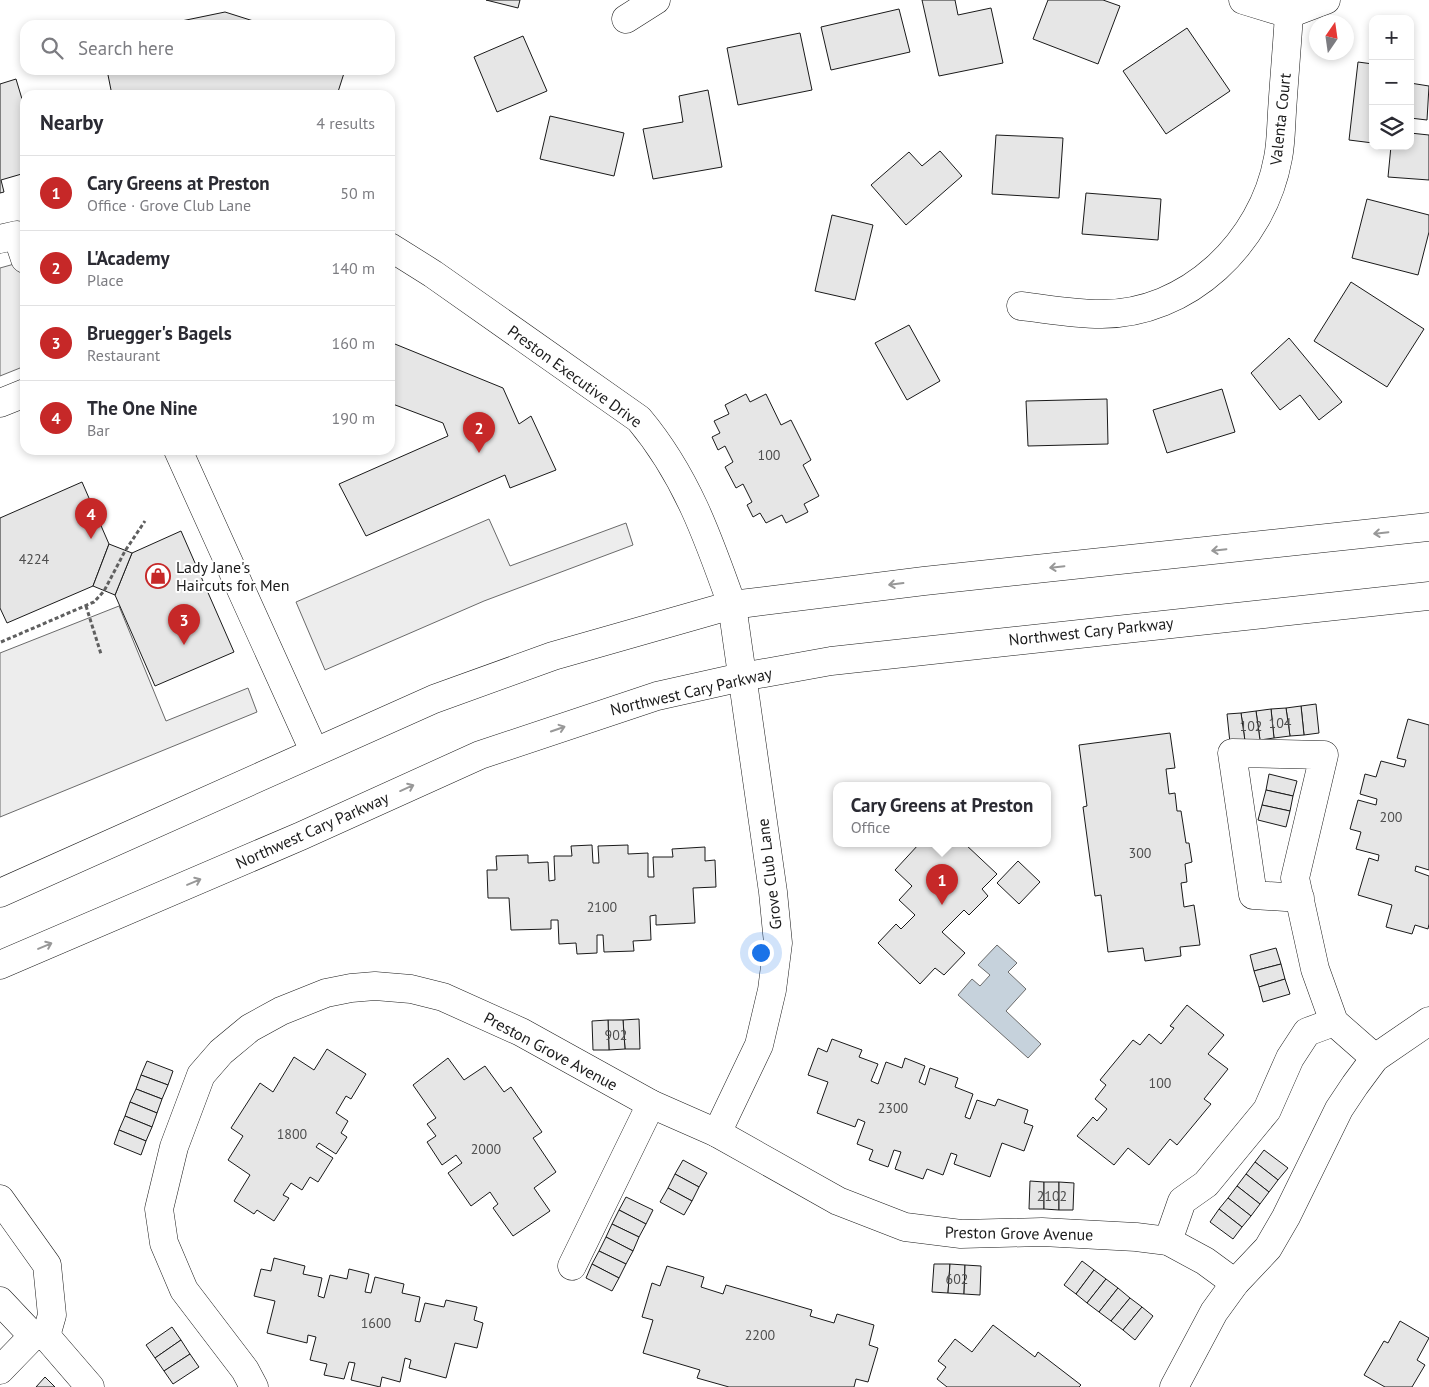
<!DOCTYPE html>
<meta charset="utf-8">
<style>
:root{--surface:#fff;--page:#f2f2f3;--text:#2b2b33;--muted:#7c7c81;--line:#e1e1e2;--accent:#c62828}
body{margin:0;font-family:"PT Sans",sans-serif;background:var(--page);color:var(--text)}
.controls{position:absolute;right:15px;top:15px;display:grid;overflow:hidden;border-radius:10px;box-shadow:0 2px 8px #0003}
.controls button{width:45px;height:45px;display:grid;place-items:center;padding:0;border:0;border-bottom:1px solid var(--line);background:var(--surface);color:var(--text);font:25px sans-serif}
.compass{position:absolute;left:1309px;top:15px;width:45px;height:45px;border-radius:50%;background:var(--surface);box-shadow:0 2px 8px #0003;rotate:13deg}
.you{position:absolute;left:760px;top:952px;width:18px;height:18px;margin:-12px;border:4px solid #fff;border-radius:50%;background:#1a73e8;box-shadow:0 0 0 8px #1a73e833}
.badge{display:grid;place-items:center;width:32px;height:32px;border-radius:50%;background:var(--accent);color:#fff;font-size:16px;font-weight:700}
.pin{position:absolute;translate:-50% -41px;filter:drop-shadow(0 1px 2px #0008)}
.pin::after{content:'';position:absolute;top:26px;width:18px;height:15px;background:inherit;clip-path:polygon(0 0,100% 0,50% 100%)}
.popup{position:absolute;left:833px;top:782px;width:218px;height:65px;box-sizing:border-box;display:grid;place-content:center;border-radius:10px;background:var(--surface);filter:drop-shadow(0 1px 4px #0005);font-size:16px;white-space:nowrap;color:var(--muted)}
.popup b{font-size:19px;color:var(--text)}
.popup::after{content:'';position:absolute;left:50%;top:100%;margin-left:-10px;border:10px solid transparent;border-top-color:var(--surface)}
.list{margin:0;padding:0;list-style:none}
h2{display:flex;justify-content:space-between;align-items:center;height:65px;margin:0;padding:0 20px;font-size:21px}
h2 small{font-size:16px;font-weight:400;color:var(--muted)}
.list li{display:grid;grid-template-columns:32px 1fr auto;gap:15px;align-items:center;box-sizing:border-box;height:75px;padding:0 20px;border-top:1px solid var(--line)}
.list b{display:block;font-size:19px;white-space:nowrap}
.list p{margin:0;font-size:16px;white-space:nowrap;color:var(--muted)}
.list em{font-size:16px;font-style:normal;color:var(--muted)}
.icon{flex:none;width:28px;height:28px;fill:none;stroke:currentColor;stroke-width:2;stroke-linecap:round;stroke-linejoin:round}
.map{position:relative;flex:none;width:1429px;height:1387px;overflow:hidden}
.search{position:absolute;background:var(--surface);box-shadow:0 2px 8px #0003;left:20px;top:20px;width:375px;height:55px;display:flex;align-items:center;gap:12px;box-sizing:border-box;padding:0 18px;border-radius:15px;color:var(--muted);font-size:19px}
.panel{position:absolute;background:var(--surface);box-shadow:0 2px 8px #0003;left:20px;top:90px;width:375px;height:365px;border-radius:15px}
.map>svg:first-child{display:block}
.parking{fill:#ededed;stroke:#6a6a6a}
.water{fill:#c6d2dc;stroke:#6a6a6a}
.building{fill:#e6e6e6;stroke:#1a1a1a}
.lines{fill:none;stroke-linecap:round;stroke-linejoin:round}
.minor-casing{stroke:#1a1a1a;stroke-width:29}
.major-casing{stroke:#1a1a1a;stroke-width:29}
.path{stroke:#5f5f5f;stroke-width:3;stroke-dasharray:4 2.5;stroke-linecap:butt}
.minor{stroke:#fff;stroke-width:28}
.major{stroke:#fff;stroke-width:28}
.oneway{stroke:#989898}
.labels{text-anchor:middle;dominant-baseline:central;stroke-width:4;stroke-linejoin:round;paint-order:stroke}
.number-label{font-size:14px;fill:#4d4d4d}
.street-label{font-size:16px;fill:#1a1a1a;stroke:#fff}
.poi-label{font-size:16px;fill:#1a1a1a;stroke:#fff;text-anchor:start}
</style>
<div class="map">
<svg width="1429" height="1387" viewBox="0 0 1429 1387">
<rect width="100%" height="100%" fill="#fff"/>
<!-- parking -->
<g class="parking">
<path d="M25,261V366L0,376V268Z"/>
<path d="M489,519L510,566L626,523L633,545L484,601L325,670L296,602Z"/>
<path d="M119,606L166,721L248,688L257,712L0,817V653Z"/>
</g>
<!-- water -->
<path class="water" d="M997,945L1017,963L1008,972L1026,989L1006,1011L1041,1044L1028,1058L958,995L972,979L980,986L990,975L978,965Z"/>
<!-- building -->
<g class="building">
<path d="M486,0H520L518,8Z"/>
<path d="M922,0H955L958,15L991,8L1003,63L939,76Z"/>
<path d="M1048,0H1103L1120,6L1098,64L1033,39Z"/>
<path d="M899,9L910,52L831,70L821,27Z"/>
<path d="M225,12L266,25H162Z"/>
<path d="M1187,28L1230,91L1166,134L1123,71Z"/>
<path d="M800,33L812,90L738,105L727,48Z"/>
<path d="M523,36L547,91L497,112L474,57Z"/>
<path d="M1358,62L1373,64V143L1349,140Z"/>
<path d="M107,70H345L337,95H112Z"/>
<path d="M16,79L25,109V173L1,180L4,192L0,193V84Z"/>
<path d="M1410,83L1429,86L1427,120L1410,118Z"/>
<path d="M708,90L722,167L653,179L643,129L683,122L679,96Z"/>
<path d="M550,116L624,133L614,176L540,159Z"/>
<path d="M1410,133L1429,135V180L1388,177L1391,146H1410Z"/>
<path d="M996,135L1063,138L1059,198L992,194Z"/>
<path d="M940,151L962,176L906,225L871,185L909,152L922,166Z"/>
<path d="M1086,193L1161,199L1158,240L1082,234Z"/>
<path d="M1367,199L1429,215V232L1418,275L1352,258Z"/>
<path d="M832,215L873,225L855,300L815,291Z"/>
<path d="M1351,282L1424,329L1387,387L1314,341Z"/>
<path d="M909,325L940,381L907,400L875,343Z"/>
<path d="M1289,338L1342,402L1319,420L1300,395L1280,410L1251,373Z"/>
<path d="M390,342L503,388L519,424L531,416L556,470L510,488L505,475L366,536L339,484L448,436L443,423L390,403Z"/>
<path d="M1222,389L1235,432L1167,453L1153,410Z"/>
<path d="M746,394L750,402L766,394L781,425L791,420L811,460L803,465L819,496L804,504L808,512L786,523L782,515L766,523L760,513L753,517L747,505L752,502L743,484L736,488L725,467L733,462L725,446L718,450L712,437L720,433L714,421L729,414L725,405Z"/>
<path d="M1107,399L1108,444L1028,446L1026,401Z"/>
<path d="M82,482L109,544L93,586L7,623L0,608V518Z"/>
<path d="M181,531L234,652L155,686L115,595L132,553Z"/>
<path d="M109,544L132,553L115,595L93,586Z"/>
<path d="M1316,704L1319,733L1304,735L1301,706Z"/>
<path d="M1301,706L1304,735L1290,736L1286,708Z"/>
<path d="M1286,708L1290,736L1274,738L1271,709Z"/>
<path d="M1271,709L1274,738L1260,740L1256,711Z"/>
<path d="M1256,711L1260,740L1245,741L1241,713Z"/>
<path d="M1241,713L1245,741L1230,743L1227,714Z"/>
<path d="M1408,719L1429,725V870L1416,866L1415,871L1429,876V924L1428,929L1415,925L1412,934L1386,927L1392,905L1358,895L1369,858L1378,861L1379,855L1356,849L1361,832L1350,829L1358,800L1376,805L1377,799L1360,794L1365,774L1376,777L1381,761L1404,767L1406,760L1397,758Z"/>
<path d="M1170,733L1175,768L1166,769L1169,794L1175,793L1177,811H1181L1186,843H1189L1192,862L1185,864L1187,882L1181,883L1184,907L1194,905L1200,945L1180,947L1181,956L1145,961L1143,948L1108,952L1101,895L1095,896L1083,807L1087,806L1079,745Z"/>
<path d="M1269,774L1297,781L1293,796L1266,790Z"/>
<path d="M1266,790L1293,796L1290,811L1262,805Z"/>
<path d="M1262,805L1290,811L1286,827L1258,820Z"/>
<path d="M919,844H951L954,846L956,844H965L997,874L982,889L988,896L969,915L964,910L942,932L965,953L944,975L935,968L920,984L878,943L896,924L901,929L915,915L899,900L912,886L895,870Z"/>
<path d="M592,845L593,863H599L598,846L628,845V854L648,853V877H654L653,857H673L672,849L705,847V861L715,860L716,887L693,888L695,923L656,925V915L650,916L651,940L633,941L634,951L604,952L603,935H597V953L577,954L576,943L559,944L558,920H551V929L511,930L509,898H488L487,870H497L496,856L528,855V863L548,862L549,881L555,880L554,856H572L571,846Z"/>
<path d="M1018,861L1040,882L1019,904L997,883Z"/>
<path d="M1276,948L1281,964L1254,971L1250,955Z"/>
<path d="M1281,964L1285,979L1259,987L1254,971Z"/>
<path d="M1285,979L1290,994L1263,1002L1259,987Z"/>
<path d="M1187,1005L1224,1035L1208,1054L1228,1069L1204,1099L1211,1104L1177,1145L1170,1139L1149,1165L1128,1148L1114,1165L1077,1136L1093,1117L1097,1121L1107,1109L1095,1099L1106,1085L1100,1080L1133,1040L1140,1045L1149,1034L1161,1044L1174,1028L1170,1026Z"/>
<path d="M639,1019L640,1049H625L623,1020Z"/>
<path d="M608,1020H623L625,1049L609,1050Z"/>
<path d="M608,1020L609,1050H593L592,1021Z"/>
<path d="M832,1039L862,1050L859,1057L878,1064L871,1081L878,1084L886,1062L902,1068L905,1058L925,1066L919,1082L925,1085L930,1068L958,1078L955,1087L973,1094L965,1117L970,1119L977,1100L995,1106L998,1099L1028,1110L1024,1123L1033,1126L1024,1151L1002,1143L990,1177L954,1164L957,1155L951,1153L943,1175L927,1169L923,1179L895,1169L901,1152L894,1150L888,1167L869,1160L873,1150L857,1144L865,1122L858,1119L855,1127L817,1113L828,1082L808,1075L818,1048L827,1052Z"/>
<path d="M327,1049L366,1074L351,1099L346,1096L336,1113L348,1121L341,1133L347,1137L336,1154L319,1143L316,1147L333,1158L318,1182L310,1177L302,1190L291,1183L283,1195L289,1198L274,1221L257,1210L254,1214L234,1201L250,1175L228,1160L243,1136L231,1128L260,1083L273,1092L294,1057L314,1070Z"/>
<path d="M448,1058L464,1080L485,1066L504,1092L511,1087L542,1132L533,1138L556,1172L534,1188L550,1211L513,1236L493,1208L498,1204L490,1192L471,1206L448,1173L462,1163L456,1155L442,1165L427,1142L436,1136L427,1124L436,1118L413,1085Z"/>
<path d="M147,1061L173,1071L168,1085L141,1075Z"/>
<path d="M141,1075L168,1085L162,1099L136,1089Z"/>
<path d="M136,1089L162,1099L157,1113L130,1102Z"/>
<path d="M130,1102L157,1113L152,1127L125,1116Z"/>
<path d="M125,1116L152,1127L146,1141L119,1130Z"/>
<path d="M119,1130L146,1141L141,1155L114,1144Z"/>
<path d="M1264,1150L1288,1168L1278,1180L1255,1162Z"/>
<path d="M683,1160L707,1173L699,1187L675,1174Z"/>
<path d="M1255,1162L1278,1180L1269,1192L1246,1174Z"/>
<path d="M675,1174L699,1187L692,1201L668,1188Z"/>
<path d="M1246,1174L1269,1192L1260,1204L1237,1186Z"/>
<path d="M1030,1181L1044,1182V1209H1029Z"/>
<path d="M1044,1182H1059V1210L1044,1209Z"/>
<path d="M1059,1182L1074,1183L1073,1210H1059Z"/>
<path d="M1237,1186L1260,1204L1251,1216L1228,1198Z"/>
<path d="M668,1188L692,1201L684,1215L660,1202Z"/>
<path d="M626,1197L653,1210L646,1224L619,1210Z"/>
<path d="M1228,1198L1251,1216L1242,1227L1219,1209Z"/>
<path d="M1219,1209L1242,1227L1233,1239L1210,1222Z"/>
<path d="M619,1210L646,1224L639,1237L612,1224Z"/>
<path d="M612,1224L639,1237L633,1251L606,1237Z"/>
<path d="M606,1237L633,1251L626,1264L599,1251Z"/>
<path d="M599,1251L626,1264L619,1278L592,1264Z"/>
<path d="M274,1258L305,1266L303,1274L322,1278L318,1296L324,1298L330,1275L347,1279L349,1269L369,1274L365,1292L371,1293L375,1277L404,1284L402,1293L420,1297L415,1321L420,1322L425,1303L444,1307L446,1300L477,1307L474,1320L483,1323L477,1348L455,1343L446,1378L409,1368L411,1360L405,1358L400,1382L382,1377L380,1387L351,1380L355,1363L349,1362L344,1379L324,1375L327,1364L310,1360L316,1337L308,1335L307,1343L267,1333L275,1301L254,1296L261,1269L271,1271Z"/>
<path d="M1082,1261L1094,1270L1076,1294L1064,1285Z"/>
<path d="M592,1264L619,1278L612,1291L586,1278Z"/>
<path d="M934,1264H950L948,1293L932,1292Z"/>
<path d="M950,1264L965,1265L964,1294L948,1293Z"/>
<path d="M965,1265L981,1266L980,1295L964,1294Z"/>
<path d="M667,1266L704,1277L701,1287L723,1294L726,1285L812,1310L810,1316L834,1323L837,1314L874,1325L869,1345L878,1348L868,1382L856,1379L854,1387H729L697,1378L700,1370L643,1353L653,1320L642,1317L652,1283L660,1286Z"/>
<path d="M1094,1270L1106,1279L1087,1303L1076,1294Z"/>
<path d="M1106,1279L1118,1288L1099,1312L1087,1303Z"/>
<path d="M1118,1288L1130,1298L1111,1321L1099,1312Z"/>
<path d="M1130,1298L1142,1307L1123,1330L1111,1321Z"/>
<path d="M1142,1307L1153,1316L1135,1340L1123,1330Z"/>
<path d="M1400,1321L1429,1338L1417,1360L1425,1365L1412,1387H1385L1364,1375L1384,1341L1388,1343Z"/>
<path d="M993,1325L1035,1357L1038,1352L1081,1385L1079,1387H947L937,1379L946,1367L938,1361L955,1339L972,1352Z"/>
<path d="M172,1327L181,1340L155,1358L146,1345Z"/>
<path d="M181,1340L190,1354L164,1371L155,1358Z"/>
<path d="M190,1354L199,1367L173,1384L164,1371Z"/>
<path d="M45,1377L55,1387H36Z"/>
</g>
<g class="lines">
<defs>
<g id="minor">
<path d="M1243,0L1289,14L1326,0"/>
<path d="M626,19L656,0"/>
<path d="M0,239L17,235L25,259"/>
<path d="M390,247L433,274L639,419C686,475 708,537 732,605L773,892L778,943L772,990L759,1045L717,1133"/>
<path d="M1021,306C1047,309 1074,314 1100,314C1188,315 1263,242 1278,158C1281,143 1281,127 1282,112C1284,80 1287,47 1289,14"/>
<path d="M0,403L25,393"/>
<path d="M178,450L314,751"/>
<path d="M1300,898L1253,895L1232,753L1324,755L1295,878L1315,969L1334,1022L1375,1058"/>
<path d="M0,1199L47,1265L52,1315L46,1336H33L0,1370"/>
<path d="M1168,1241L1182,1201L1206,1184L1267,1110L1290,1058L1307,1032L1334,1022"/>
<path d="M572,1266L651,1104"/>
<path d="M0,1301L33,1336"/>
<path d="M46,1336L90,1387"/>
<path d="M254,1387L245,1370L184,1290L164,1243L159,1209L174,1147L201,1075L221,1052L250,1028L281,1011L326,993L351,988L375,986L411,989L443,997L521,1032L651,1104L717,1133L838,1201L905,1227L961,1234L1042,1232L1136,1237L1168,1241L1205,1261L1235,1283"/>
<path d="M1174,1387L1214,1312L1235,1283L1268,1248L1286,1217L1339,1109L1355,1085L1375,1058L1429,1021"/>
</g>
<g id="major">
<path d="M0,893L434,699L553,656L732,605L924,581L1429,527"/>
<path d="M0,965L301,836L480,755L657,696L742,677L831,661L1429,596"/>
</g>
</defs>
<!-- minor casing -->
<use href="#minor" class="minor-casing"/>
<!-- major casing -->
<use href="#major" class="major-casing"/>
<!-- path -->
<g class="path">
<path d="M86,606L101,654"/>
<path d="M1,642L94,602L104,591L125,551L145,521"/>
</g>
<!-- minor -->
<use href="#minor" class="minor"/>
<!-- major -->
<use href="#major" class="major"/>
</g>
<!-- one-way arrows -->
<defs><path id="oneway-shaft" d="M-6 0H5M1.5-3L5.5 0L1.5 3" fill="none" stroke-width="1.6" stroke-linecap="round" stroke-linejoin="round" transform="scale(1.25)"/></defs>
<g class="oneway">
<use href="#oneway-shaft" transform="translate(1381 533) rotate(174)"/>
<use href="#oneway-shaft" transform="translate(1219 550) rotate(174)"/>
<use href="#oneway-shaft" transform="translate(1057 567) rotate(174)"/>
<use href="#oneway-shaft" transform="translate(896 584) rotate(173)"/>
<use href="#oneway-shaft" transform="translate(558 729) rotate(-19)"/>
<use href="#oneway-shaft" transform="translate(407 788) rotate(-24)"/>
<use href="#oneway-shaft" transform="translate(194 882) rotate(-23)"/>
<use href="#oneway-shaft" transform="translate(45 946) rotate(-23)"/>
</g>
<!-- icons -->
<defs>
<symbol id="shop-ring" viewBox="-11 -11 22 22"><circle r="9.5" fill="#fff" stroke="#c62828" stroke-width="1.5"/><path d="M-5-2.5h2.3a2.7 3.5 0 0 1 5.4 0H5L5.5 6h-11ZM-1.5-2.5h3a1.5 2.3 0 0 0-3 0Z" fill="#c62828"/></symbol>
</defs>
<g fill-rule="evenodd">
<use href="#shop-ring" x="144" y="562" width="28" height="28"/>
</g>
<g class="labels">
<!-- number labels -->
<g class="number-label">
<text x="769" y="455">100</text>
<text x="34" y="559">4224</text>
<text x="1280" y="723">104</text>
<text x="1251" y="726">102</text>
<text x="1391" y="817">200</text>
<text x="1140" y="853">300</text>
<text x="602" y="907">2100</text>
<text x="616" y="1035">902</text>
<text x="1160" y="1083">100</text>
<text x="893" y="1108">2300</text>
<text x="292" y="1134">1800</text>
<text x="486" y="1149">2000</text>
<text x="1052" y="1196">2102</text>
<text x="957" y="1279">602</text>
<text x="376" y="1323">1600</text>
<text x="760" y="1335">2200</text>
</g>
<!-- street labels -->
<g class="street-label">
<text transform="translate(1280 119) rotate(-84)">Valenta Court</text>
<text transform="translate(575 376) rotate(36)">Preston Executive Drive</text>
<text transform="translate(1091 631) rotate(-6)">Northwest Cary Parkway</text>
<text transform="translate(691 691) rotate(-13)">Northwest Cary Parkway</text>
<text transform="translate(312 830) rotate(-24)">Northwest Cary Parkway</text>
<text transform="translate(769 874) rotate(-97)">Grove Club Lane</text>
<text transform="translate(551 1051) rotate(28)">Preston Grove Avenue</text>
<text transform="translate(1019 1233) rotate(1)">Preston Grove Avenue</text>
</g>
<!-- poi labels -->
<g class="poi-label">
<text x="176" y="567">Lady Jane's<tspan x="176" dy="18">Haircuts for Men</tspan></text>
</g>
</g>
</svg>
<div class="controls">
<button>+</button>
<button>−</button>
<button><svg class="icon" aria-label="layers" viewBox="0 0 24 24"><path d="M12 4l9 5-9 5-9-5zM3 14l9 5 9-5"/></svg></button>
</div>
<svg class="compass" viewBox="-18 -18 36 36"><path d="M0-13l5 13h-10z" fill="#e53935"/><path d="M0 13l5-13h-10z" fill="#7c7c81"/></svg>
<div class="you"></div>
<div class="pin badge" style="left:942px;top:905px">1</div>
<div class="popup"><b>Cary Greens at Preston</b>Office</div>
<div class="pin badge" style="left:479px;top:453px">2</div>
<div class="pin badge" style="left:184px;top:645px">3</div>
<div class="pin badge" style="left:91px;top:539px">4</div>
<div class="search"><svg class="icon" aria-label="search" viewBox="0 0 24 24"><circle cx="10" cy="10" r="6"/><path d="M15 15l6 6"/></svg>Search here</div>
<section class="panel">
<h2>Nearby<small>4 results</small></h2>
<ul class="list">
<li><span class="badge">1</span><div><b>Cary Greens at Preston</b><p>Office · Grove Club Lane</p></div><em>50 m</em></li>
<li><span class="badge">2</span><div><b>L'Academy</b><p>Place</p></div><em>140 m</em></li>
<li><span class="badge">3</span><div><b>Bruegger's Bagels</b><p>Restaurant</p></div><em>160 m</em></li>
<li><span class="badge">4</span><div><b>The One Nine</b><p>Bar</p></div><em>190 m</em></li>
</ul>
</section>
</div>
